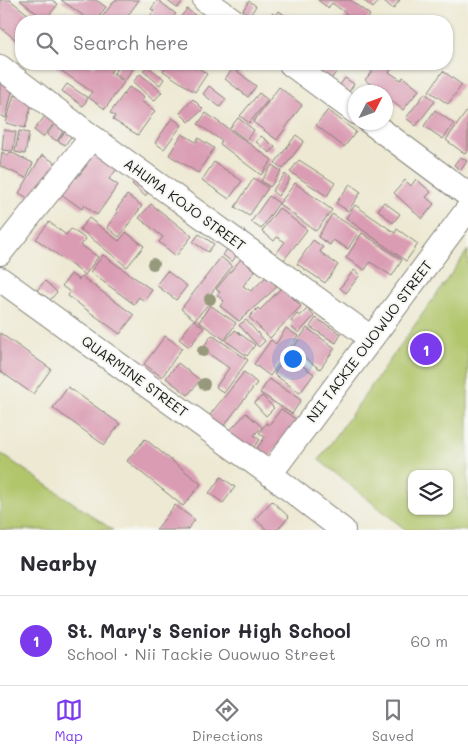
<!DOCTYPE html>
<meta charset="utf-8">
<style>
:root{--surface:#fff;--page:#f7f7f7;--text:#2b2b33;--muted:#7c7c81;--line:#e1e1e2;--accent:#7c3aed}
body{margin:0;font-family:Mali,sans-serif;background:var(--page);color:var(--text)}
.controls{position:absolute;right:15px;bottom:15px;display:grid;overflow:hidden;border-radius:10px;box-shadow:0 1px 4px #0004}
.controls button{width:45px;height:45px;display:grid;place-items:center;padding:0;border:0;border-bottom:1px solid var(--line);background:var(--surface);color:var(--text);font:25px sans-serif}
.compass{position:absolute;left:348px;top:85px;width:45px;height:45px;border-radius:50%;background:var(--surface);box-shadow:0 1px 4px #0004;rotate:48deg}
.you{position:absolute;left:292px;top:358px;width:18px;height:18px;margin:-12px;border:4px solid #fff;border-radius:50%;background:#1a73e8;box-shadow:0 0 0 8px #1a73e833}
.badge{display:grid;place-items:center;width:32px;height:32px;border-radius:50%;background:var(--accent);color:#fff;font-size:16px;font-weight:700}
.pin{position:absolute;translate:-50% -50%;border:2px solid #fff;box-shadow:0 1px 5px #0006}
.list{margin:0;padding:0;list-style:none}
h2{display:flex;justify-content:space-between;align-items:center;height:65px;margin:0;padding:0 20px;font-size:21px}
h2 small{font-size:16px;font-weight:400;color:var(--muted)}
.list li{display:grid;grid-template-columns:32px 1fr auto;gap:15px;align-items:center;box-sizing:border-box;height:90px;padding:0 20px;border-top:1px solid var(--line)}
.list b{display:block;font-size:19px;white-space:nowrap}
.list p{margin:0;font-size:16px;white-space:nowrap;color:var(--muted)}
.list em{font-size:16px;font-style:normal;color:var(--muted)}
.icon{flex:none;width:28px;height:28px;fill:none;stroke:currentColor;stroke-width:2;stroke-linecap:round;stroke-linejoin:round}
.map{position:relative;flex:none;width:468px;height:530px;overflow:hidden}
.search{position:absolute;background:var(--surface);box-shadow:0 1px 4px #0004;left:15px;right:15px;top:15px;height:55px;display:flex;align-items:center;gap:12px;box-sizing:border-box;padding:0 18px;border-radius:20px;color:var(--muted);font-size:19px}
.sheet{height:155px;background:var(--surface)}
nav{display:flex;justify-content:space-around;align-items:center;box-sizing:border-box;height:70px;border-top:1px solid var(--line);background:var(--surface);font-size:14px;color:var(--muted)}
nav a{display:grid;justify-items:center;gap:2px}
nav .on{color:var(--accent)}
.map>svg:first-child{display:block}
.green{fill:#b1c56a;stroke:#667043;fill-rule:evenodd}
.building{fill:#da9cb3}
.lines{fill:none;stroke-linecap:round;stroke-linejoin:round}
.minor-casing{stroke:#848278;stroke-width:26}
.minor{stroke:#fff;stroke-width:24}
.tree{fill:#97997d}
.labels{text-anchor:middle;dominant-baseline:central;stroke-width:4;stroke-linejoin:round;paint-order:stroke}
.street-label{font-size:14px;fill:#1c1c1c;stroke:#f6f6f2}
</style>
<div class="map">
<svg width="468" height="530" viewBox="0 0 468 530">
<rect width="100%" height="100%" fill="#f6f6f2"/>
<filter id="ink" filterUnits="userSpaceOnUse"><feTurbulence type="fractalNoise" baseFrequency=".02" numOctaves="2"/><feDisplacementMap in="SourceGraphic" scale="10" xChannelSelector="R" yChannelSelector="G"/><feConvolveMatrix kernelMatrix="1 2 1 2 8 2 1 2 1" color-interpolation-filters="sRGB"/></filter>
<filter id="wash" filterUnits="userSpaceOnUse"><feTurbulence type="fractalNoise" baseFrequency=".0096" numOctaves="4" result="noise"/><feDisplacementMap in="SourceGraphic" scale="20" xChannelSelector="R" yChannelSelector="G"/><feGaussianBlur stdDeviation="1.12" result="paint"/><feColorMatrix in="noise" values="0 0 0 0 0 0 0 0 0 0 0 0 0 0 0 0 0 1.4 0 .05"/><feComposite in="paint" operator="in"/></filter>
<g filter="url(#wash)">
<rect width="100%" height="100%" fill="#ede9d3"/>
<!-- green -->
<g class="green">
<path d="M468,250V530H406L319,460ZM412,474H449V511H412Z"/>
<path d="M0,453L113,530H0Z"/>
</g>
<g id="blocks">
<!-- building -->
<g class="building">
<path d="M0,0H10L34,19L33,21H21V44L0,27Z"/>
<path d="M20,0H52L58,4L45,20Z"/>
<path d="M61,0H96L106,7L96,21H91Z"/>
<path d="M115,0H139L124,21H99Z"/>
<path d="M158,0L176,14L170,21H146L154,11L151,9Z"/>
<path d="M166,0H184L177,8Z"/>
<path d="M318,0H350L370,15L366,21H342L347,14L332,3L328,8Z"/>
<path d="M363,0H380L373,8Z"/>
<path d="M383,0H400L393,9Z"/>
<path d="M249,1L256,6L250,15L243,10Z"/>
<path d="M187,9L202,21H177Z"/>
<path d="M279,11L293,21H267L272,13L276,16Z"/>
<path d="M58,64H90L94,67L96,64H107L113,68L110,72L124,82L105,109L88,97L92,92L56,67Z"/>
<path d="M116,64H136L125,81L114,73L119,66Z"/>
<path d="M168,64H189L196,69L197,67L207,74L195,92L163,71Z"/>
<path d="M327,64L341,65L329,82L320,75Z"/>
<path d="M378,64H389L393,67L389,72L401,80L403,77L419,90L403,110L386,96V92H381L365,80Z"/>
<path d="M147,66L164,79L160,85L143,71Z"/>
<path d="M233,68L256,86L248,97L225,79Z"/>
<path d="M443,71L462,85L448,104L429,91Z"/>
<path d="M140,74L162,92L154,101L133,82Z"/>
<path d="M0,78L13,87L6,118L0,115Z"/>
<path d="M345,78L354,84L346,96L337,89Z"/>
<path d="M67,84L88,98L83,106L62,91Z"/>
<path d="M209,86L226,99L220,107L203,94Z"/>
<path d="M129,87L144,97L141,101L155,111L138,135L113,120L115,116L110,113Z"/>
<path d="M279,87L302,105L277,140L253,122Z"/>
<path d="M259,93L268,100L249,123L240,116Z"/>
<path d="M425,93L435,101L416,126L406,118Z"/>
<path d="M14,95L33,100L25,128L6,123Z"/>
<path d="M193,99L203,109L189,122L180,113Z"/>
<path d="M328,110L356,132L344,147L316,125Z"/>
<path d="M435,110L454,124L443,139L424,126Z"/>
<path d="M467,111L468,112V150L465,154L446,140Z"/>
<path d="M206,113L272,160L261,175L220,144L222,141L198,124Z"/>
<path d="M46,115L55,122L43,137L34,130Z"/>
<path d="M172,118L182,125L164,149L155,143Z"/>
<path d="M238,118L254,130L246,140L230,128Z"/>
<path d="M56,122L65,128L57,141L47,135Z"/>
<path d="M4,130L16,132L13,151L2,150Z"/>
<path d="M66,130L73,134L65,145L58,141Z"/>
<path d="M19,131L29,133L25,154L15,152Z"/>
<path d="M182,134L196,142L198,138L214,148L198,173L169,155Z"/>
<path d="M296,135L304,141L283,169L275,163Z"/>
<path d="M261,136L275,147L270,153L256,142Z"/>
<path d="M93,151L117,169L109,179L118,185L97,215L84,205L82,209L61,194L74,176L77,178L87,165L84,163Z"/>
<path d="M2,152L8,156L10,152L33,163L26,178L0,166Z"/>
<path d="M42,155L63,167L35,202L19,193Z"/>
<path d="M460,157L467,161L461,170L454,165Z"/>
<path d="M299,160L335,183L327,196L290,172Z"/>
<path d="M214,162L242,181L229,199L202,180Z"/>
<path d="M272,165L281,171L270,187L261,181Z"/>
<path d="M285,174L290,179L278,196L272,191Z"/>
<path d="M141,175L154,187L145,196L132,184Z"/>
<path d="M254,178L268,188L249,216L235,207Z"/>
<path d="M416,179L431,192L426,197L434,204L422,219L394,193L405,180L411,186Z"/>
<path d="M295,183L332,210L316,231L279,204Z"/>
<path d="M350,184L361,192L348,211L336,203Z"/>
<path d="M127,195L142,206L119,237L107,227L118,212L116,210Z"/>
<path d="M269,196L279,203L261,229L251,222Z"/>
<path d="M384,202L400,214L393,223L378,210Z"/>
<path d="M151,204L192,236L176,256L159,242L163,237L139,218Z"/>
<path d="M355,205L395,233L397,229L418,244L406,261L346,218Z"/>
<path d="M279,208L307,230L283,261L275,255L285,242L277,237L274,241L262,231Z"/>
<path d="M332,214L359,231L348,249L333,240L330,245L318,237Z"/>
<path d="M89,218L119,241L126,232L144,246L127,267L80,229Z"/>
<path d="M49,222L66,235L71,229L86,239L81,245L98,257L85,275L36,239Z"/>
<path d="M362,233L402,260L392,276L370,262L365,270L346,258Z"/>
<path d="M199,234L214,244L208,252L193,242Z"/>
<path d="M313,240L323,247L320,252L338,265L325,283L297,264Z"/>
<path d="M230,245L239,252L232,262L223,255Z"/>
<path d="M103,255L152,290L144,301L139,297L134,304L90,272Z"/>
<path d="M221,257L232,266L206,300L209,303L195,320L181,309Z"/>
<path d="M241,259L255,271L243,286L251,291L267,276L277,287L239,321L220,306L224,301L217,295L220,292L216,289Z"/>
<path d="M354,270L360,275L346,293L340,288Z"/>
<path d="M167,271L187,286L176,300L156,285Z"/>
<path d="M71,274L79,280L82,277L134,315L120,334L68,296L70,292L62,286Z"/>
<path d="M45,281L57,292L50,300L37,290Z"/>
<path d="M282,287L301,306L270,338L249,317L258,308L260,310Z"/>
<path d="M210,305L236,323L225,340L199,322Z"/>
<path d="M307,309L314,316L299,333L291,327L294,323L291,321L297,314L300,316Z"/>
<path d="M316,318L341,334L336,343L310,327Z"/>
<path d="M194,320L204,328L189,347L179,339Z"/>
<path d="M246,320L265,341L259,347L239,325Z"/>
<path d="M286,328L298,336L270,376L254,364L271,340L276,344Z"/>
<path d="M307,328L335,348L320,369L292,349Z"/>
<path d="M235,330L255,345L247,356L226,341Z"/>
<path d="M0,333L51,369L33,394L0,371Z"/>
<path d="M212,335L248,360L224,393L216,387L229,368L202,349Z"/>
<path d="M165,336L182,348L162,377L144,364Z"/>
<path d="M287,355L314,374L300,393L274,374Z"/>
<path d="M178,363L200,380L188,395L166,378Z"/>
<path d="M244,372L257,383L219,432L205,421Z"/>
<path d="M269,379L301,400L292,414L260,393Z"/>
<path d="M68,387L120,424L104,445L53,408Z"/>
<path d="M262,396L274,408L266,416L254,403Z"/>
<path d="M281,409L297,420L266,463L253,454L265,437L259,433L266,423L269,425Z"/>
<path d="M246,413L262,427L254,435L260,440L250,451L224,437Z"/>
<path d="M145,439L201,484L183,506L127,461Z"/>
<path d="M221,477L235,487L223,503L209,493Z"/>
<path d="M272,501L289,517L277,530H267L255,519Z"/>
<path d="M175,505L195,520L187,530H156Z"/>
</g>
</g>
</g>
<g filter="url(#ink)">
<use href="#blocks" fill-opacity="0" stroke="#848278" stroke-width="1"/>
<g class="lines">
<defs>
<g id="minor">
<path d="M205,0L234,21"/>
<path d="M291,64L356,112"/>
<path d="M0,67L92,137L371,338"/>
<path d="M370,122L468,195"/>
<path d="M0,253L92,137"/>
<path d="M0,279L270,474L343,530"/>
<path d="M270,474L468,209"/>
</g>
</defs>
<!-- minor casing -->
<use href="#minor" class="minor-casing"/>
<!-- minor -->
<use href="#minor" class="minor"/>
</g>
<!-- trees -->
<g class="tree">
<circle cx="153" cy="264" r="6"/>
<circle cx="210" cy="299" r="6"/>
<circle cx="203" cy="351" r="6"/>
<circle cx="204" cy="384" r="6"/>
</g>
</g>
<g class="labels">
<!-- street labels -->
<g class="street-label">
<text transform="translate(185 204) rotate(36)">AHUMA KOJO STREET</text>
<text transform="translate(369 341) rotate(-53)">NII TACKIE OUOWUO STREET</text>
<text transform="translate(135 376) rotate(36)">QUARMINE STREET</text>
</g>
</g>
</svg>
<div class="controls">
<button><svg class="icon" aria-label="layers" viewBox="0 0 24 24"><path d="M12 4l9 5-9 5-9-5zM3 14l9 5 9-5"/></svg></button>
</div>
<svg class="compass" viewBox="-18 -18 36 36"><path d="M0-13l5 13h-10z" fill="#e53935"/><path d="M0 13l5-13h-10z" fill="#7c7c81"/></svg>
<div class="you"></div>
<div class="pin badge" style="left:426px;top:349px">1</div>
<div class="search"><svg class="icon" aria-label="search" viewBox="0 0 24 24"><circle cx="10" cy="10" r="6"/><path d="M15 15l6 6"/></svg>Search here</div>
</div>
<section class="sheet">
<h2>Nearby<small></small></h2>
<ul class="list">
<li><span class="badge">1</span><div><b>St. Mary's Senior High School</b><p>School · Nii Tackie Ouowuo Street</p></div><em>60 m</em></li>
</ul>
</section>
<nav>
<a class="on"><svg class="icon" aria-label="map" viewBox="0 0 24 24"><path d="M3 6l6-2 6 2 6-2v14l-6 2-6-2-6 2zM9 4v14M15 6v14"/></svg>Map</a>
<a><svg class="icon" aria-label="directions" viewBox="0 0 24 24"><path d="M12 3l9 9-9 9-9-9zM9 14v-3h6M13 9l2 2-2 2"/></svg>Directions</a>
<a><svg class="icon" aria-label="saved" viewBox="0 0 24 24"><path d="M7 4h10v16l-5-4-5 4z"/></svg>Saved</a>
</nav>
